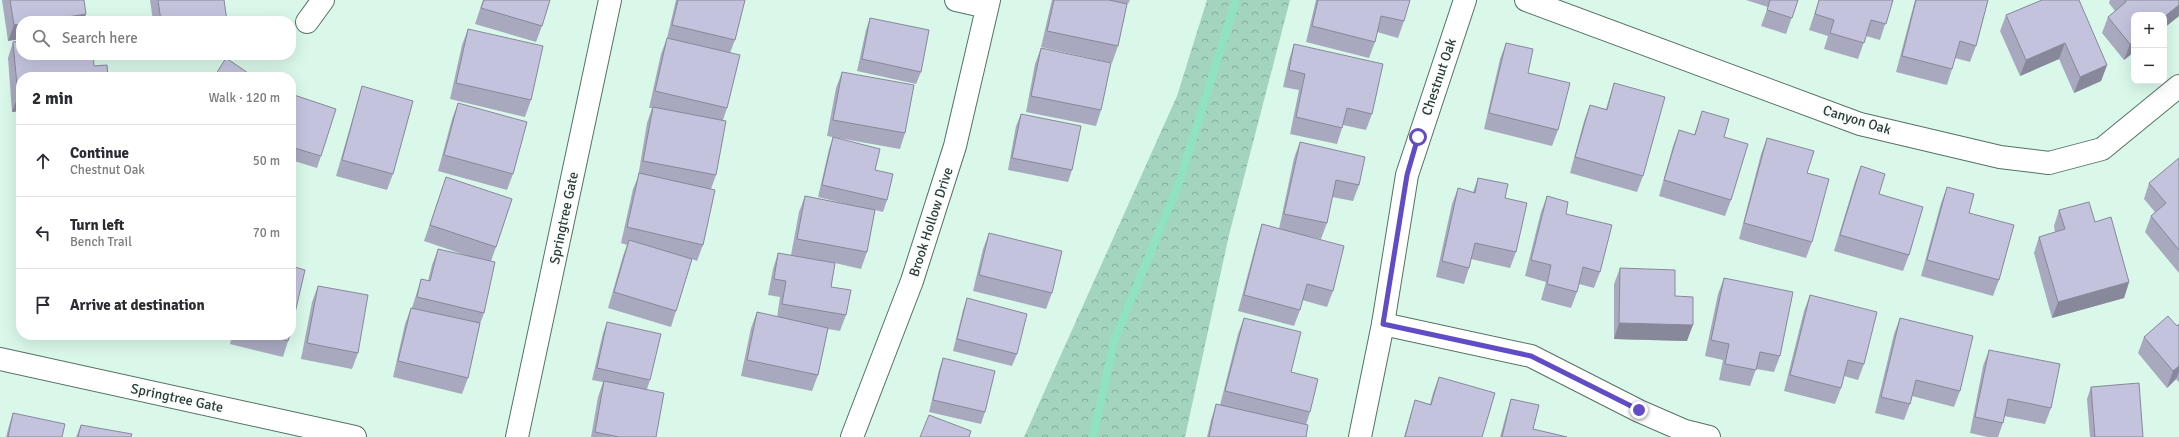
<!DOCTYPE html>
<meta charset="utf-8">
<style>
:root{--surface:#fff;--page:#f2f2f3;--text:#2b2b33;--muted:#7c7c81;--line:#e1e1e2}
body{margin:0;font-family:Signika,sans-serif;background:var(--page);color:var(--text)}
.controls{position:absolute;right:12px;top:12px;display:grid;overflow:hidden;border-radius:8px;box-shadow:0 4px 16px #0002}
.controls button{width:36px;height:36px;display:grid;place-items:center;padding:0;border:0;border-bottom:1px solid var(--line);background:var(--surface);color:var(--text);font:20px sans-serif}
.stop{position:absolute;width:12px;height:12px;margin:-9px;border:3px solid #614cc5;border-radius:50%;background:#fff}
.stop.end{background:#614cc5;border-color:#fff;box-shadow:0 1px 4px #0008}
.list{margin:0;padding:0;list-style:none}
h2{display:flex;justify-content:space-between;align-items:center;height:52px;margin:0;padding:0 16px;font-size:17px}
h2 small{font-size:13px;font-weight:400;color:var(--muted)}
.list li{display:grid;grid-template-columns:26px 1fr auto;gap:12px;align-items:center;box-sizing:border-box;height:72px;padding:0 16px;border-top:1px solid var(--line)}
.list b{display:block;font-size:15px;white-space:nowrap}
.list p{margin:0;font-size:13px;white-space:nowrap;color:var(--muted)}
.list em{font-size:13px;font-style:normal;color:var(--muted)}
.icon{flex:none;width:22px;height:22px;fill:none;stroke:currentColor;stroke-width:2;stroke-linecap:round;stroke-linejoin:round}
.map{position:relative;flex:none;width:2179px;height:437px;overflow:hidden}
.search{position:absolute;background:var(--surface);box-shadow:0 4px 16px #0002;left:16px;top:16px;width:280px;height:44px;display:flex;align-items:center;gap:10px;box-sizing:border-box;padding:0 14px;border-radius:16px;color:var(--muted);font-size:15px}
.panel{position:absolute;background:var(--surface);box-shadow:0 4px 16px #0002;left:16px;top:72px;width:280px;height:268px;border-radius:16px}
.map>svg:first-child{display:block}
.park{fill:url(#park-crowns)}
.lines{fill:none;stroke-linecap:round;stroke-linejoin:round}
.stream{stroke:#90e3bf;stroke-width:8}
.street-casing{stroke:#567165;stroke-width:24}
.street{stroke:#fff;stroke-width:22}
.wall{fill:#a8a8bf}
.shaded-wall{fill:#88889b}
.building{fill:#c3c3de;stroke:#88889b}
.route{stroke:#614cc5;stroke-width:5}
.labels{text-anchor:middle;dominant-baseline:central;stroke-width:4;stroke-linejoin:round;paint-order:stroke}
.street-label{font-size:14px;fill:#2f3b36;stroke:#f8fefb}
</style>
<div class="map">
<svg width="2179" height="437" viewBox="0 0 2179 437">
<defs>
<pattern id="park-crowns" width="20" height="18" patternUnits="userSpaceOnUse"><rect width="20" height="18" fill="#a3d4be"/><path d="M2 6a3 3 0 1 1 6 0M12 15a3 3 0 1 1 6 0" fill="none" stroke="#85ad9b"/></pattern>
</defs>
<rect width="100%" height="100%" fill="#d9f8e9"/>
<!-- park -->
<path class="park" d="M1207,0H1290L1229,235L1185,437H1024L1177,96Z"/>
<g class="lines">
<!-- stream -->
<path class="stream" d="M1093,437L1114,341L1179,183L1236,0"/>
<defs>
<g id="street">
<path d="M956,0L987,7"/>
<path d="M1526,0L1860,124L2000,157L2049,163L2102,149L2179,86"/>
<path d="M307,22L323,0"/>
<path d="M1383,324L1531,356L1639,411L1685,431L1709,437"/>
<path d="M0,359L355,437"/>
<path d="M517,437L610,0"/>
<path d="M852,437L912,281L955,146L989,0"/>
<path d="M1360,437L1383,324L1407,175L1465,0"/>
</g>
</defs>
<!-- street casing -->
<use href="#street" class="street-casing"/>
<!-- street -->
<use href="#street" class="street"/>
</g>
<!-- wall -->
<g class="wall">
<path d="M2,0H84L8,41Z"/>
<path d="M150,0H224L227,21H153Z"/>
<path d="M483,0H550L542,26L536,42L475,24Z"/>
<path d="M676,0H745L735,40L730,53L727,108L723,120L716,175L711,189L703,245L697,261L692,259L676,311L671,327L608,308L623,256L627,245L621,243L633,189L638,177L647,123L652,108H649L661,54L667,38Z"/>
<path d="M1052,0H1130L1128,4H1127L1118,46L1112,63L1041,47L1051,4Z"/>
<path d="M1316,0H1410L1404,21L1398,38L1377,32L1375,42L1369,58L1306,42Z"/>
<path d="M1746,0H1798L1786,34L1761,26L1768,7Z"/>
<path d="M1819,0H1893L1880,40L1866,36L1858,59L1824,49L1828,36L1809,30Z"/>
<path d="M1915,0H1988L1976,46L1970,62L1955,58L1952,69L1947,85L1896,72Z"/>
<path d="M2042,0L2107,65L2101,81L2074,93L2059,59L2020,76L2000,31L2006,15Z"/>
<path d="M2110,0H2179V16L2164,28V15L2134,52L2124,60L2102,33L2108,17L2115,11L2109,3Z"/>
<path d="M870,18L921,72L916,84L857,71L866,30Z"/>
<path d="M468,29L531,100L525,117L450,99L462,45Z"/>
<path d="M13,42L21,77V111L12,112L8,58Z"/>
<path d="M1506,43L1528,73L1558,130L1552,146L1484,129L1500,59Z"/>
<path d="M1294,44L1372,114L1366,130L1343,125L1337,144L1290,134L1299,90L1283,87L1289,60Z"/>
<path d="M1041,48L1101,110L1096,126L1026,112L1035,64Z"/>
<path d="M842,72L905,133L900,149L827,136L836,88Z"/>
<path d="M1614,83L1643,176L1637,192L1570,173L1584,121L1590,105L1606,109L1609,99Z"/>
<path d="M362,86L393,174L387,190L336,176L357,103Z"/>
<path d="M291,94L321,156L317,168L291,160Z"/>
<path d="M458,103L513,174L507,190L438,171L452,119Z"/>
<path d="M1702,111L1724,137L1731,200L1725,216L1659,196L1673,146L1679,130L1694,135Z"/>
<path d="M1021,114L1072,170L1068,182L1008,170L1016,126Z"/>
<path d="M21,126V162L19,131Z"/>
<path d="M833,137L875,170L887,200L883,212L875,210L867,252L861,269L835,263L831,287L846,315L840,331L828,329L818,375L812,391L741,376L751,328L757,312L777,317L780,297L768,295L773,269L778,253L812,259L791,255L799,212L805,196L854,206L818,197L829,149Z"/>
<path d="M1767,138L1807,173L1812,242L1806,258L1739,239L1761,154Z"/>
<path d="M1300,142L1359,185L1353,201L1332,197L1327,223L1321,239L1307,236L1333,291L1327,307L1302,300L1300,310L1294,326L1238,311L1257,240L1262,224L1279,229L1294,158Z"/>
<path d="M2179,158V273L2145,232L2151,216L2155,212L2144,199L2149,183Z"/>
<path d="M1861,166L1879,194L1909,255L1903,271L1834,251L1855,182Z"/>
<path d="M446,177L496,247L491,261L484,313L480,324L468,378L462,394L393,377L405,324L411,308H412L416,295L421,279L428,281L432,265L438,249L468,256L424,241Z"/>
<path d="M1478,178L1505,198L1516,252L1510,268L1471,259L1469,268L1464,284L1436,277L1452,204L1458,188L1473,192Z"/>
<path d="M1947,187L1969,213L1999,280L1993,296L1921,276L1941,203Z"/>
<path d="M1547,196L1566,214L1600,272L1594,288L1579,284L1577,292L1571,308L1541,300L1546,282L1525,276L1541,212Z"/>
<path d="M2059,210L2095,222L2129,282L2124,298L2052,318L2034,253L2039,237L2055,232L2054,226Z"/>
<path d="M989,233L1052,293L1046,309L973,291L983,249Z"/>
<path d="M1620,268L1675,296L1687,341L1614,339V284Z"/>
<path d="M1724,278L1780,356L1774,372L1756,369L1750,386L1719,380L1723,360L1705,356L1718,294Z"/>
<path d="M318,286L358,353L352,369L301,359L312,302Z"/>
<path d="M1810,295L1864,364L1858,380L1844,376L1841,388L1835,404L1784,391L1804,311Z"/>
<path d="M967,298L1017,354L1012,366L953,351L963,310Z"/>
<path d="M1244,318L1291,372L1310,412L1306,425V437H1207L1211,420L1216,404L1220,405L1238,334Z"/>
<path d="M1900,318L1960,391L1954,407L1912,396L1910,404L1904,420L1875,413L1894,334Z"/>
<path d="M607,322L650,380L647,389L656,437H591L598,397L603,382L592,380L603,333Z"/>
<path d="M2179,324V382L2176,379L2167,388L2138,353L2144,337L2177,326Z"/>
<path d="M196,335H211L209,340Z"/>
<path d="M232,335H290L288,341L283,357L230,344Z"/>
<path d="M1989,350L2051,408L2045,424L2004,416L2003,423L1998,437H1988L1970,433L1983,366Z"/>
<path d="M943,358L985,412L981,424L929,412L939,370Z"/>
<path d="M1439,377L1482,437H1404L1410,416L1415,400L1430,404L1433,393Z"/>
<path d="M2091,387L2143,437H2090L2087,399Z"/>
<path d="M1511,399L1533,429L1567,437H1500L1506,415Z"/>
<path d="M13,413L62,437H6L8,429Z"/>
<path d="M81,425L131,437H76Z"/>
</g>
<!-- shaded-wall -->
<g class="shaded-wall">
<path d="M2179,5V16L2164,28V17Z"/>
<path d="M86,14L84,21H42Z"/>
<path d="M21,24V39L8,41L14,25Z"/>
<path d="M2134,41V52L2124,60L2130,44Z"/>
<path d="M2065,43L2059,59L2020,76L2026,60Z"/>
<path d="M2107,65L2101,81L2074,93L2080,77Z"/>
<path d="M21,95V111L12,112L18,96Z"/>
<path d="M2129,282L2124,298L2052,318L2058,302Z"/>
<path d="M1619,323L1693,325L1687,341L1614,339Z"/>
<path d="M2179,366V372L2176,379L2167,388L2173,371Z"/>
</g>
<!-- building -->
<g class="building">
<path d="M10,0H84L86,14L42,21H21V24L14,25Z"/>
<path d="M158,0H224L227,21H161Z"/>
<path d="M484,0H550L542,26L481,8Z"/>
<path d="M678,0H745L735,40L672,25Z"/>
<path d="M1054,0H1109L1127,4L1118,46L1047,31Z"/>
<path d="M1318,0H1410L1404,21L1381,16L1375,42L1312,26Z"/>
<path d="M1770,0H1798L1792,18L1767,10Z"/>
<path d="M1819,0H1893L1886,24L1871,20L1864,43L1830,33L1834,20L1815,14Z"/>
<path d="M1916,0H1988L1976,46L1960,41L1952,69L1902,56Z"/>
<path d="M2042,0H2079L2107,65L2080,77L2065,43L2026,60L2006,15Z"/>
<path d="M2125,0H2179V5L2164,17V15H2134V41L2130,44L2108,17L2126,2Z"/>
<path d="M870,18L929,30L921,72L862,59Z"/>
<path d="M468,29L543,46L531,100L456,83Z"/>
<path d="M667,38L740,55L727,108L655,91Z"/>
<path d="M21,41V55H93L94,66L107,65L108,77H21V95L18,96L13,42Z"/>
<path d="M1506,43L1533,49L1528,73L1570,83L1558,130L1489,113Z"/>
<path d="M1294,44L1383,64L1372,114L1347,108L1342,128L1296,117L1305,74L1289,70Z"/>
<path d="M1041,48L1111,63L1101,110L1031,96Z"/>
<path d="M226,58L254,77H214Z"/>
<path d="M842,72L914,85L905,133L833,120Z"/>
<path d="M1614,83L1665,97L1643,176L1575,157L1590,105L1607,110Z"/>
<path d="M362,86L413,101L393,174L342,160Z"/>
<path d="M291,94L336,109L321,156L291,147Z"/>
<path d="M458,103L527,122L513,174L444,155Z"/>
<path d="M653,107L726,121L716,175L643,161Z"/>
<path d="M1702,111L1729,119L1724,137L1748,144L1731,200L1664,180L1679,130L1695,135Z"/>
<path d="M1021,114L1081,126L1072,170L1012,158Z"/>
<path d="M833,137L880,149L875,170L893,174L887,200L822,185Z"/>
<path d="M1767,138L1814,151L1807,173L1829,179L1812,242L1744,223Z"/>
<path d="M1300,142L1365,157L1359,185L1336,180L1327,223L1284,214Z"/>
<path d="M2179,158V250L2151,216L2166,203L2149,183Z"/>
<path d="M1861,166L1885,174L1879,194L1923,207L1909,255L1840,235Z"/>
<path d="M639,173L715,190L703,245L627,227Z"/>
<path d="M446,177L512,199L496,247L430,225Z"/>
<path d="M1478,178L1508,184L1505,198L1527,203L1516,252L1475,243L1469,268L1442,261L1458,188L1475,193Z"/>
<path d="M1947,187L1974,194L1969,213L2014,225L1999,280L1927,260Z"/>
<path d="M805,196L875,210L867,252L797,239Z"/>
<path d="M1547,196L1568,202L1566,214L1612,225L1600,272L1583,267L1577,292L1547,284L1551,265L1531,260Z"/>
<path d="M2089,202L2095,222L2111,217L2129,282L2058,302L2039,237L2065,229L2059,210Z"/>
<path d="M1262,224L1344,246L1333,291L1307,284L1300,310L1244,295Z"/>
<path d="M989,233L1062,251L1052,293L979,275Z"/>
<path d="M629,240L692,259L676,311L614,292Z"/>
<path d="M438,249L495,262L484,313L417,297L421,279L430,281Z"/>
<path d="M778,253L835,263L831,287L851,290L846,315L782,304L786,281L774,279Z"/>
<path d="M291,266L305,270L291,330Z"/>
<path d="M1620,268L1675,270V296L1693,297V325L1619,323Z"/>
<path d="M1724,278L1793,292L1780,356L1760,352L1756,370L1725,364L1729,344L1711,340Z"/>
<path d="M318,286L368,295L358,353L307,343Z"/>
<path d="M1810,295L1877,312L1864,364L1848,360L1841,388L1790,375Z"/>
<path d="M967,298L1027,314L1017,354L957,339Z"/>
<path d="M411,308L480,323L468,378L398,361Z"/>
<path d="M757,312L828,328L818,375L747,360Z"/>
<path d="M2168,316L2177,326L2179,324V366L2173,371L2144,337Z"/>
<path d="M1244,318L1301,332L1291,372L1318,379L1310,412L1225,391Z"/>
<path d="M1900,318L1973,336L1960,391L1916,380L1910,404L1881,397Z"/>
<path d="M607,322L661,334L650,380L597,368Z"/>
<path d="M264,335H290L288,341Z"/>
<path d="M1989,350L2060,364L2051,408L2008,399L2003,423L1975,417Z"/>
<path d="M943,358L995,371L985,412L933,400Z"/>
<path d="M1439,377L1495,393L1482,437H1405L1415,400L1431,405Z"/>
<path d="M604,381L664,393L656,437H619L595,432Z"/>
<path d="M2139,383L2143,437H2095L2091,387Z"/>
<path d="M1511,399L1539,405L1533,429L1567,437H1502Z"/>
<path d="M1216,404L1308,425L1306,437H1209Z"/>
<path d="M13,413L65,424L62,437H8Z"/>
<path d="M929,415L971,431L969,437H920Z"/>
<path d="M81,425L132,434L131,437H78Z"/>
</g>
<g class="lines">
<!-- route -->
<path class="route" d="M1418,137L1407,175L1383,324L1531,356L1639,410"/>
</g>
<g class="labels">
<!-- street labels -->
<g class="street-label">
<text transform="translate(1439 77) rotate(-71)">Chestnut Oak</text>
<text transform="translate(1857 120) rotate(17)">Canyon Oak</text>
<text transform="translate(564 218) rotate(-78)">Springtree Gate</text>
<text transform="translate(931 222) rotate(-72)">Brook Hollow Drive</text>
<text transform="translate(177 398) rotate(12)">Springtree Gate</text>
</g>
</g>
</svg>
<div class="controls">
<button>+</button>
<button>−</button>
</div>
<div class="stop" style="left:1418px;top:137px"></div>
<div class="stop end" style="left:1639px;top:410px"></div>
<div class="search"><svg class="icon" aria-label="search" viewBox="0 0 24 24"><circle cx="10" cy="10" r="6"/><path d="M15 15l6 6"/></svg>Search here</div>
<section class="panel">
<h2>2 min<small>Walk · 120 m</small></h2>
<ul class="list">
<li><svg class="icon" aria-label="ahead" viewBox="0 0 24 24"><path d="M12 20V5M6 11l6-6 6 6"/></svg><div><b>Continue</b><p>Chestnut Oak</p></div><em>50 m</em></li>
<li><svg class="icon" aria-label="left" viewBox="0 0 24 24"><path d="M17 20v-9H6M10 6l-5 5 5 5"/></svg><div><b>Turn left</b><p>Bench Trail</p></div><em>70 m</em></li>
<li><svg class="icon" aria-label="arrive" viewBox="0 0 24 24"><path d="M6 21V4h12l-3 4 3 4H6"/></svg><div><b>Arrive at destination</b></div></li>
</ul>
</section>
</div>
